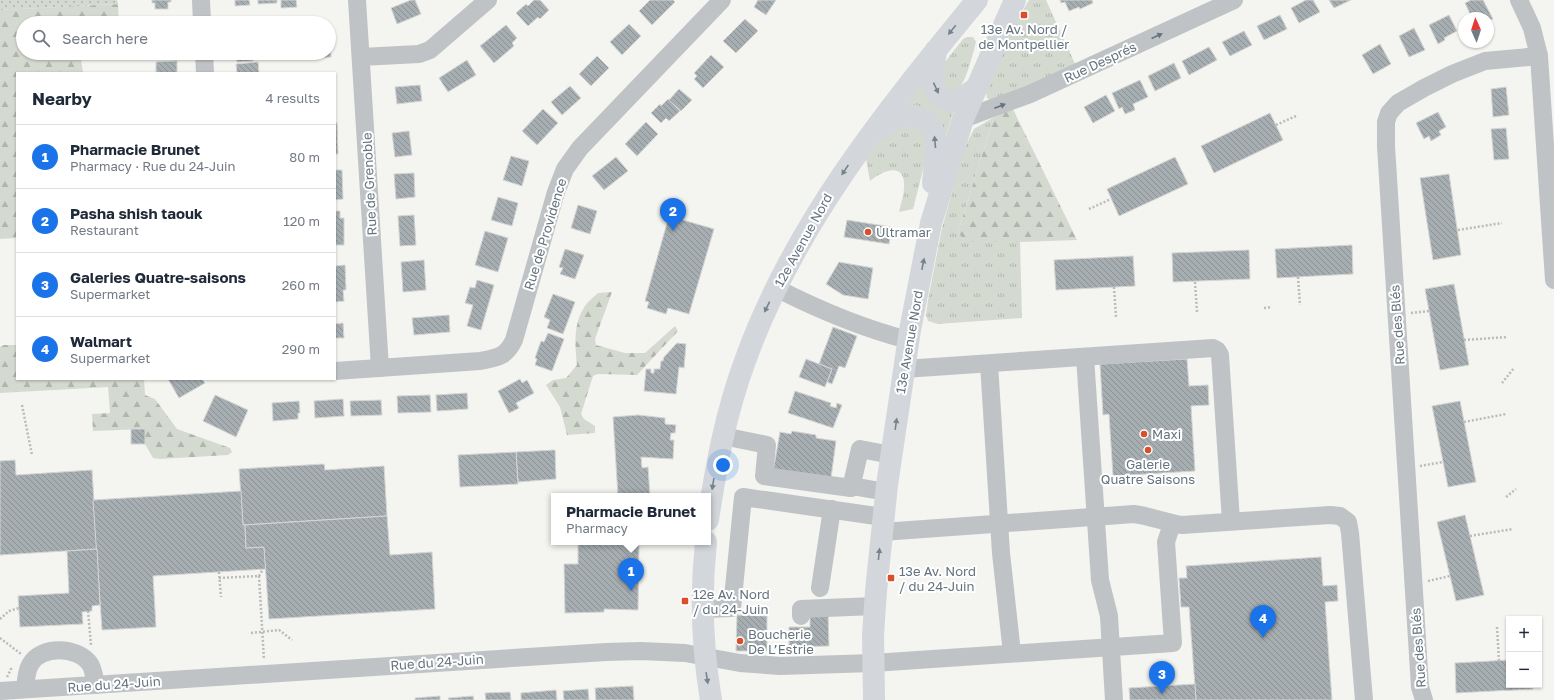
<!DOCTYPE html>
<meta charset="utf-8">
<style>
:root{--surface:#fff;--page:#f6f6f7;--text:#1f2937;--muted:#747a83;--line:#e0e1e3;--accent:#1a73e8}
body{margin:0;font-family:"Golos Text",sans-serif;background:var(--page);color:var(--text)}
.controls{position:absolute;right:12px;bottom:12px;display:grid;overflow:hidden;border-radius:0px;box-shadow:0 1px 3px #0004}
.controls button{width:36px;height:36px;display:grid;place-items:center;padding:0;border:0;border-bottom:1px solid var(--line);background:var(--surface);color:var(--text);font:20px sans-serif}
.compass{position:absolute;left:1458px;top:12px;width:36px;height:36px;border-radius:50%;background:var(--surface);box-shadow:0 1px 3px #0004;rotate:357deg}
.you{position:absolute;left:723px;top:465px;width:14px;height:14px;margin:-10px;border:3px solid #fff;border-radius:50%;background:#1a73e8;box-shadow:0 0 0 6px #1a73e833}
.badge{display:grid;place-items:center;width:26px;height:26px;border-radius:50%;background:var(--accent);color:#fff;font-size:13px;font-weight:700}
.pin{position:absolute;translate:-50% -33px;filter:drop-shadow(0 1px 2px #0008)}
.pin::after{content:'';position:absolute;top:21px;width:14px;height:12px;background:inherit;clip-path:polygon(0 0,100% 0,50% 100%)}
.popup{position:absolute;left:551px;top:493px;width:160px;height:52px;box-sizing:border-box;display:grid;place-content:center;border-radius:0px;background:var(--surface);filter:drop-shadow(0 1px 3px #0005);font-size:13px;white-space:nowrap;color:var(--muted)}
.popup b{font-size:15px;color:var(--text)}
.popup::after{content:'';position:absolute;left:50%;top:100%;margin-left:-8px;border:8px solid transparent;border-top-color:var(--surface)}
.list{margin:0;padding:0;list-style:none}
h2{display:flex;justify-content:space-between;align-items:center;height:52px;margin:0;padding:0 16px;font-size:17px}
h2 small{font-size:13px;font-weight:400;color:var(--muted)}
.list li{display:grid;grid-template-columns:26px 1fr auto;gap:12px;align-items:center;box-sizing:border-box;height:64px;padding:0 16px;border-top:1px solid var(--line)}
.list b{display:block;font-size:15px;white-space:nowrap}
.list p{margin:0;font-size:13px;white-space:nowrap;color:var(--muted)}
.list em{font-size:13px;font-style:normal;color:var(--muted)}
.icon{flex:none;width:22px;height:22px;fill:none;stroke:currentColor;stroke-width:2;stroke-linecap:round;stroke-linejoin:round}
.map{position:relative;flex:none;width:1554px;height:700px;overflow:hidden}
.search{position:absolute;background:var(--surface);box-shadow:0 1px 3px #0004;left:16px;top:16px;width:320px;height:44px;display:flex;align-items:center;gap:10px;box-sizing:border-box;padding:0 14px;border-radius:22px;color:var(--muted);font-size:15px}
.panel{position:absolute;background:var(--surface);box-shadow:0 1px 3px #0004;left:16px;top:72px;width:320px;height:308px;border-radius:0px}
.map>svg:first-child{display:block}
.grass{fill:url(#grass-tufts)}
.forest{fill:url(#forest-firs)}
.park{fill:url(#park-dots)}
.building{fill:url(#building-back-hatch);stroke:#d5d5d3}
.lines{fill:none;stroke-linecap:round;stroke-linejoin:round}
.path{stroke:#b9bbbd;stroke-width:2.5;stroke-dasharray:2 2;stroke-linecap:butt}
.minor{stroke:#bfc3c6;stroke-width:18}
.major{stroke:#d3d7db;stroke-width:22}
.oneway{fill:#75838d}
.oneway2{fill:#64747f}
.poi-dot{fill:#d84f2c;stroke:#fff;stroke-width:1.5}
.labels{text-anchor:middle;dominant-baseline:central;stroke-width:4;stroke-linejoin:round;paint-order:stroke}
.poi-label{font-size:13px;fill:#64747f;stroke:#fff;text-anchor:start}
.street-label{font-size:13px;fill:#64747f;stroke:#fff}
</style>
<div class="map">
<svg width="1554" height="700" viewBox="0 0 1554 700">
<defs>
<pattern id="grass-tufts" width="24" height="20" patternUnits="userSpaceOnUse"><rect width="24" height="20" fill="#d5dad1"/><path d="M3 7l-1-3M5 7V3M7 7l1-3M15 17l-1-3M17 17v-4M19 17l1-3" fill="none" stroke="#b0b5af"/></pattern>
<pattern id="forest-firs" width="22" height="20" patternUnits="userSpaceOnUse"><rect width="22" height="20" fill="#d5dad1"/><path d="M5 1l3.5 6h-7zM16 11l3.5 6h-7z" fill="#b0b5af"/></pattern>
<pattern id="park-dots" width="8" height="8" patternUnits="userSpaceOnUse"><rect width="8" height="8" fill="#d5dad1"/><path d="M2 2h.1M6 6h.1" fill="none" stroke="#b0b5af" stroke-width="1.8" stroke-linecap="round"/></pattern>
<pattern id="building-back-hatch" width="6" height="6" patternUnits="userSpaceOnUse"><rect width="6" height="6" fill="#a6aeb2"/><path d="M-1 5l2 2M0 0l6 6M5-1l2 2" fill="none" stroke="#8b9296"/></pattern>
</defs>
<rect width="100%" height="100%" fill="#f4f4f0"/>
<!-- grass -->
<g class="grass">
<path d="M1029,0H1046L1076,66L991,101L987,98L986,90L1016,22Z"/>
<path d="M967,37H973L976,42C973,53 966,84 957,90C952,93 947,91 942,90L937,72L963,39Z"/>
<path d="M927,76L954,109L942,151L901,108Z"/>
<path d="M1001,113L993,120L958,232L966,242H1020L1022,318L938,324L928,321L926,315L928,300L942,228L964,149L974,129Z"/>
<path d="M922,125L929,146L913,209L899,212C901,203 905,192 904,183C903,161 880,172 870,181L866,159L885,134L894,126Z"/>
</g>
<!-- forest -->
<g class="forest">
<path d="M118,4L119,23H23V53H80L83,73H17V238L0,239V10Z"/>
<path d="M1013,109L1077,240L1020,242H965L958,232L993,120L1001,113Z"/>
<path d="M612,292L595,339L596,345L625,353H645L675,326L678,331L637,375L598,374L593,376L581,414L584,419L595,426V433L567,435L560,407L546,385L553,380L566,378L577,365C575,344 573,324 585,306C588,301 594,297 598,293Z"/>
<path d="M4,345H17V379H144L145,395L155,399L177,429L230,448L232,452L228,455L160,459L153,458L145,444V429L93,431L92,414L110,413L108,387L0,393V347Z"/>
</g>
<!-- park -->
<path class="park" d="M0,0H117L118,4L0,10Z"/>
<!-- building -->
<g class="building">
<path d="M152,0H171V2H168V9H155V3H152Z"/>
<path d="M235,0H249L250,5L235,6Z"/>
<path d="M258,0H277V3L258,4Z"/>
<path d="M281,0H296L297,7L281,8Z"/>
<path d="M411,0H415L421,14L397,24L391,8Z"/>
<path d="M534,0H540L549,10L540,19L538,17L528,26L516,13L526,4L528,6Z"/>
<path d="M650,0H673L675,2L652,25L639,11Z"/>
<path d="M758,0H776L766,15L754,7Z"/>
<path d="M1060,0H1092L1093,3L1080,9L1079,7L1069,11L1065,2L1061,3Z"/>
<path d="M1306,0H1313L1320,12L1299,23L1291,8Z"/>
<path d="M1329,0H1351L1334,8Z"/>
<path d="M1471,0H1483L1493,19L1488,21V18H1472L1465,3Z"/>
<path d="M1280,15L1287,29L1264,40L1257,26Z"/>
<path d="M1449,15L1457,31L1444,38L1445,40L1438,44L1429,25Z"/>
<path d="M745,19L758,31L736,53L723,41Z"/>
<path d="M629,24L641,36L622,55L610,42Z"/>
<path d="M506,25L517,38L512,43L514,46L494,63L480,46Z"/>
<path d="M1414,28L1425,50L1409,57L1399,36Z"/>
<path d="M329,29L331,57L311,58V53H329Z"/>
<path d="M1244,31L1252,45L1230,56L1222,42Z"/>
<path d="M1380,44L1391,64L1373,74L1362,55Z"/>
<path d="M1209,47L1217,60L1189,75L1182,61Z"/>
<rect x="156" y="53" width="15" height="4"/>
<path d="M236,53H253V61L237,62Z"/>
<path d="M711,55L724,67L703,88L694,79L697,76L694,73Z"/>
<path d="M597,56L609,68L591,86L579,74Z"/>
<path d="M467,60L476,75L448,92L439,78Z"/>
<path d="M177,61V73H156V62Z"/>
<path d="M258,62L259,73H237L236,64Z"/>
<path d="M1174,63L1181,78L1155,91L1148,76Z"/>
<path d="M1140,80L1148,97L1133,104L1135,110L1125,114L1122,107L1119,109L1112,93Z"/>
<path d="M420,85L422,101L397,104L395,87Z"/>
<path d="M570,86L581,98L562,115L551,102Z"/>
<path d="M1506,87L1509,115L1493,117L1491,89Z"/>
<path d="M679,89L692,100L681,111L669,100Z"/>
<path d="M1106,95L1115,111L1093,123L1084,107Z"/>
<path d="M668,99L680,111L669,121L666,118L661,123L651,113L660,104L661,106Z"/>
<path d="M543,109L558,123L537,145L522,131Z"/>
<path d="M1438,112L1446,127L1439,131L1441,135L1431,141L1429,136L1424,139L1416,123Z"/>
<path d="M1270,113L1283,140L1214,173L1201,146Z"/>
<path d="M646,122L658,134L637,156L625,144Z"/>
<path d="M335,123H337L338,154H335Z"/>
<path d="M1506,128L1509,159L1494,160L1491,129Z"/>
<path d="M409,131L412,155L395,157L392,133Z"/>
<path d="M511,156L529,161L522,186L503,180Z"/>
<path d="M616,157L628,171L604,190L592,176Z"/>
<path d="M1175,157L1188,184L1119,216L1107,189Z"/>
<path d="M335,170H342L343,199L335,200Z"/>
<path d="M414,173L415,197L396,199L394,174Z"/>
<path d="M1449,174L1461,255L1433,260L1420,178Z"/>
<path d="M498,197L518,203L512,226L491,220Z"/>
<path d="M578,205L597,211L590,234L571,228Z"/>
<path d="M335,211H340V218H344V245H335Z"/>
<path d="M414,215L416,245L400,246L398,216Z"/>
<path d="M669,216L714,229L689,314L668,308L666,314L647,308L649,302L645,301Z"/>
<path d="M847,220L891,227L889,244L844,237Z"/>
<path d="M485,231L508,238L498,272L475,265Z"/>
<path d="M1352,245L1353,274L1277,278L1275,249Z"/>
<path d="M565,249L584,255L575,279L560,274L563,268L559,267Z"/>
<path d="M1249,250L1250,279L1173,282L1172,253Z"/>
<path d="M1133,256L1135,286L1056,290L1054,260Z"/>
<path d="M424,260L426,290L403,292L401,262Z"/>
<path d="M839,262L873,268L868,299L843,295L826,284Z"/>
<path d="M345,265L346,290H343L344,301L335,302V266Z"/>
<path d="M477,280L494,285L481,330L467,326L473,305L465,303L470,287L475,288Z"/>
<path d="M1454,284L1469,365L1440,370L1425,289Z"/>
<path d="M553,294L575,302L563,334L547,328L550,320L544,317Z"/>
<path d="M449,315L450,332L414,335L412,318Z"/>
<path d="M343,323L344,338H335V324Z"/>
<path d="M833,327L857,336L845,368L839,366L832,384L827,382L832,369L819,364Z"/>
<path d="M548,333L564,339L552,371L535,365L537,359L535,358L541,341L544,342Z"/>
<path d="M677,343L686,344L684,368L679,367L676,394L644,391L646,369H651V373H654V369H660L661,361H663L664,357Z"/>
<path d="M806,359L832,369L825,387L799,377Z"/>
<path d="M1187,359L1189,386L1208,385L1209,405L1191,406L1195,471L1113,476L1109,414L1103,415L1100,364Z"/>
<path d="M168,379H202L205,383L179,398Z"/>
<path d="M520,379L522,383L527,380L534,393L516,403L519,408L509,413L498,391Z"/>
<path d="M795,391L831,403L830,406L836,408L837,403L842,405L833,428L788,413Z"/>
<path d="M467,393L468,409L437,411L436,395Z"/>
<path d="M215,395L248,410L236,437L203,421Z"/>
<path d="M430,395L431,412L398,413L397,396Z"/>
<path d="M343,399L344,416L315,418L314,401Z"/>
<path d="M381,400L382,415L351,416L350,401Z"/>
<path d="M299,401L300,413H298V419L273,421L272,403Z"/>
<path d="M1460,401L1476,482L1448,487L1432,406Z"/>
<path d="M638,415L665,418V424L676,425L675,433H671L670,440H674L673,459L641,457L642,468L648,467L650,496H618L613,417Z"/>
<rect x="131" y="429" width="14" height="15"/>
<path d="M792,431L816,435V438L836,441L831,478L773,472L780,432L791,434Z"/>
<path d="M555,450L556,479L518,482L516,452Z"/>
<path d="M516,452L518,484L460,487L458,455Z"/>
<path d="M15,460L16,475L92,470L97,549L0,555V461Z"/>
<path d="M324,464L325,470L384,466L387,516L243,525L239,469Z"/>
<path d="M241,491L243,525H245L246,548L264,547L266,569L153,576L156,627L102,630L93,500Z"/>
<path d="M1465,515L1484,595L1456,601L1437,522Z"/>
<path d="M387,516L390,555L432,552L435,609L269,619L264,547L246,548L245,525Z"/>
<path d="M578,542L639,543L638,610L604,609V612L565,613L564,564H578Z"/>
<path d="M97,549L100,605L92,606V611L82,612L83,624L20,627L18,596L69,593L67,551Z"/>
<path d="M1321,557L1323,586L1337,585L1338,601L1325,602L1332,700H1196L1189,607H1181L1179,578H1187L1186,566Z"/>
<path d="M810,613H828L829,646L789,647V627H810Z"/>
<path d="M737,615L767,616V651H736Z"/>
<path d="M1509,660V685H1533V689L1456,693L1455,663Z"/>
<path d="M1195,684L1196,700H1130L1129,688Z"/>
<path d="M633,686L634,700H596L595,688Z"/>
<path d="M588,689L589,700H564L563,691Z"/>
<path d="M556,690L557,700H521V693Z"/>
<path d="M510,692L511,700H486L485,693Z"/>
<path d="M440,696V700H415V698Z"/>
<path d="M473,696L474,700H449L448,698Z"/>
</g>
<g class="lines">
<!-- path -->
<g class="path">
<path d="M1276,125L1296,116"/>
<path d="M1089,209L1111,199"/>
<path d="M1458,230L1502,223"/>
<path d="M1298,277L1300,305"/>
<path d="M1195,282L1197,312"/>
<path d="M1114,287L1116,317"/>
<path d="M1264,308L1272,307"/>
<path d="M1411,313L1429,311"/>
<path d="M1464,340L1508,337"/>
<path d="M1502,383L1514,368"/>
<path d="M22,405L32,455"/>
<path d="M1464,422L1506,414"/>
<path d="M1420,466L1443,462"/>
<path d="M1506,497L1516,489"/>
<path d="M1470,536L1513,529"/>
<path d="M219,572L221,597"/>
<path d="M259,576L263,569"/>
<path d="M219,578L259,576L264,660"/>
<path d="M1428,581L1450,576"/>
<path d="M88,611L91,645"/>
<path d="M0,619L9,611L19,608"/>
<path d="M1497,627L1499,661"/>
<path d="M251,633L279,630L292,640"/>
<path d="M0,638L21,654"/>
<path d="M7,677L12,667"/>
</g>
<!-- minor -->
<g class="minor">
<path d="M201,0L202,23"/>
<path d="M357,0L380,368"/>
<path d="M1519,0L1532,28L1539,56L1554,280"/>
<path d="M204,53L205,73"/>
<path d="M361,57L419,54L430,50L488,0"/>
<path d="M963,119L1030,94L1234,0"/>
<path d="M776,288C819,310 862,328 908,340"/>
<path d="M1085,357L1100,580L1109,616L1114,700"/>
<path d="M989,364L1001,553L1012,653"/>
<path d="M904,369L1213,348L1217,350L1220,355L1231,521"/>
<path d="M335,371L480,361C497,358 506,357 514,340L556,192L565,169L580,148L722,0"/>
<path d="M723,436L767,445L764,476L851,488L860,449L891,455"/>
<path d="M852,486L886,492"/>
<path d="M882,532L1134,514C1151,516 1166,523 1182,525L1330,515L1340,516L1348,522L1350,533L1364,700"/>
<path d="M820,588L832,509"/>
<path d="M702,609L732,608L743,497L883,517"/>
<path d="M801,616V609L875,606"/>
<path d="M25,689C26,682 26,672 30,665C40,645 78,646 90,664C94,670 94,678 96,685"/>
<path d="M0,691L606,652L641,651L685,653L740,663L780,666L873,663L1173,643L1166,542L1172,524"/>
<path d="M1424,700L1420,687L1386,146V122L1389,113L1398,103L1424,88L1452,74L1485,61L1539,56"/>
</g>
<!-- major -->
<g class="major">
<path d="M936,50C935,60 932,72 933,82C934,95 947,105 960,100C965,97 970,92 975,89"/>
<path d="M879,130C885,126 892,119 900,117C916,112 932,121 935,137C938,151 934,169 933,183"/>
<path d="M708,520C716,466 726,412 745,361C794,224 886,111 977,0"/>
<path d="M706,542C700,597 702,646 711,700"/>
<path d="M874,700L873,635L876,591L887,485L910,330L931,223L963,119L1015,0"/>
</g>
</g>
<!-- one-way arrows -->
<defs><path id="oneway-solid" d="M-6-.8H1V-3.2L6.5 0L1 3.2V.8H-6Z"/></defs>
<g class="oneway">
<use href="#oneway-solid" transform="translate(952 30) rotate(129)"/>
<use href="#oneway-solid" transform="translate(936 88) rotate(65)"/>
<use href="#oneway-solid" transform="translate(935 142) rotate(-95)"/>
<use href="#oneway-solid" transform="translate(845 170) rotate(124)"/>
<use href="#oneway-solid" transform="translate(923 264) rotate(-79)"/>
<use href="#oneway-solid" transform="translate(767 307) rotate(116)"/>
<use href="#oneway-solid" transform="translate(896 424) rotate(-82)"/>
<use href="#oneway-solid" transform="translate(713 484) rotate(99)"/>
<use href="#oneway-solid" transform="translate(879 554) rotate(-84)"/>
<use href="#oneway-solid" transform="translate(707 678) rotate(81)"/>
</g>
<g class="oneway2">
<use href="#oneway-solid" transform="translate(1157 36) rotate(-25)"/>
<use href="#oneway-solid" transform="translate(1000 106) rotate(-21)"/>
</g>
<!-- markers -->
<g class="poi-dot">
<rect x="1020" y="11" width="8" height="8" rx="2"/>
<circle cx="868" cy="232" r="4"/>
<circle cx="1144" cy="434" r="4"/>
<circle cx="1148" cy="450" r="4"/>
<rect x="887" y="574" width="8" height="8" rx="2"/>
<rect x="681" y="597" width="8" height="8" rx="2"/>
<circle cx="740" cy="641" r="4"/>
</g>
<g class="labels">
<!-- poi labels -->
<g class="poi-label">
<text x="1024" y="29" text-anchor="middle">13e Av. Nord /<tspan x="1024" dy="15">de Montpellier</tspan></text>
<text x="876" y="232">Ultramar</text>
<text x="1152" y="434">Maxi</text>
<text x="1148" y="464" text-anchor="middle">Galerie<tspan x="1148" dy="15">Quatre Saisons</tspan></text>
<text x="899" y="571">13e Av. Nord<tspan x="899" dy="15">/ du 24-Juin</tspan></text>
<text x="693" y="594">12e Av. Nord<tspan x="693" dy="15">/ du 24-Juin</tspan></text>
<text x="748" y="634">Boucherie<tspan x="748" dy="15">De L’Estrie</tspan></text>
</g>
<!-- street labels -->
<g class="street-label">
<text transform="translate(1100 62) rotate(-25)">Rue Després</text>
<text transform="translate(369 184) rotate(-93)">Rue de Grenoble</text>
<text transform="translate(545 234) rotate(-73)">Rue de Providence</text>
<text transform="translate(803 240) rotate(-61)">12e Avenue Nord</text>
<text transform="translate(1397 325) rotate(-94)">Rue des Blés</text>
<text transform="translate(909 342) rotate(-80)">13e Avenue Nord</text>
<text transform="translate(1418 648) rotate(-94)">Rue des Blés</text>
<text transform="translate(437 662) rotate(-4)">Rue du 24-Juin</text>
<text transform="translate(114 684) rotate(-4)">Rue du 24-Juin</text>
</g>
</g>
</svg>
<div class="controls">
<button>+</button>
<button>−</button>
</div>
<svg class="compass" viewBox="-18 -18 36 36"><path d="M0-13l5 13h-10z" fill="#e53935"/><path d="M0 13l5-13h-10z" fill="#747a83"/></svg>
<div class="you"></div>
<div class="pin badge" style="left:631px;top:591px">1</div>
<div class="popup"><b>Pharmacie Brunet</b>Pharmacy</div>
<div class="pin badge" style="left:673px;top:231px">2</div>
<div class="pin badge" style="left:1162px;top:694px">3</div>
<div class="pin badge" style="left:1263px;top:638px">4</div>
<div class="search"><svg class="icon" aria-label="search" viewBox="0 0 24 24"><circle cx="10" cy="10" r="6"/><path d="M15 15l6 6"/></svg>Search here</div>
<section class="panel">
<h2>Nearby<small>4 results</small></h2>
<ul class="list">
<li><span class="badge">1</span><div><b>Pharmacie Brunet</b><p>Pharmacy · Rue du 24-Juin</p></div><em>80 m</em></li>
<li><span class="badge">2</span><div><b>Pasha shish taouk</b><p>Restaurant</p></div><em>120 m</em></li>
<li><span class="badge">3</span><div><b>Galeries Quatre-saisons</b><p>Supermarket</p></div><em>260 m</em></li>
<li><span class="badge">4</span><div><b>Walmart</b><p>Supermarket</p></div><em>290 m</em></li>
</ul>
</section>
</div>
